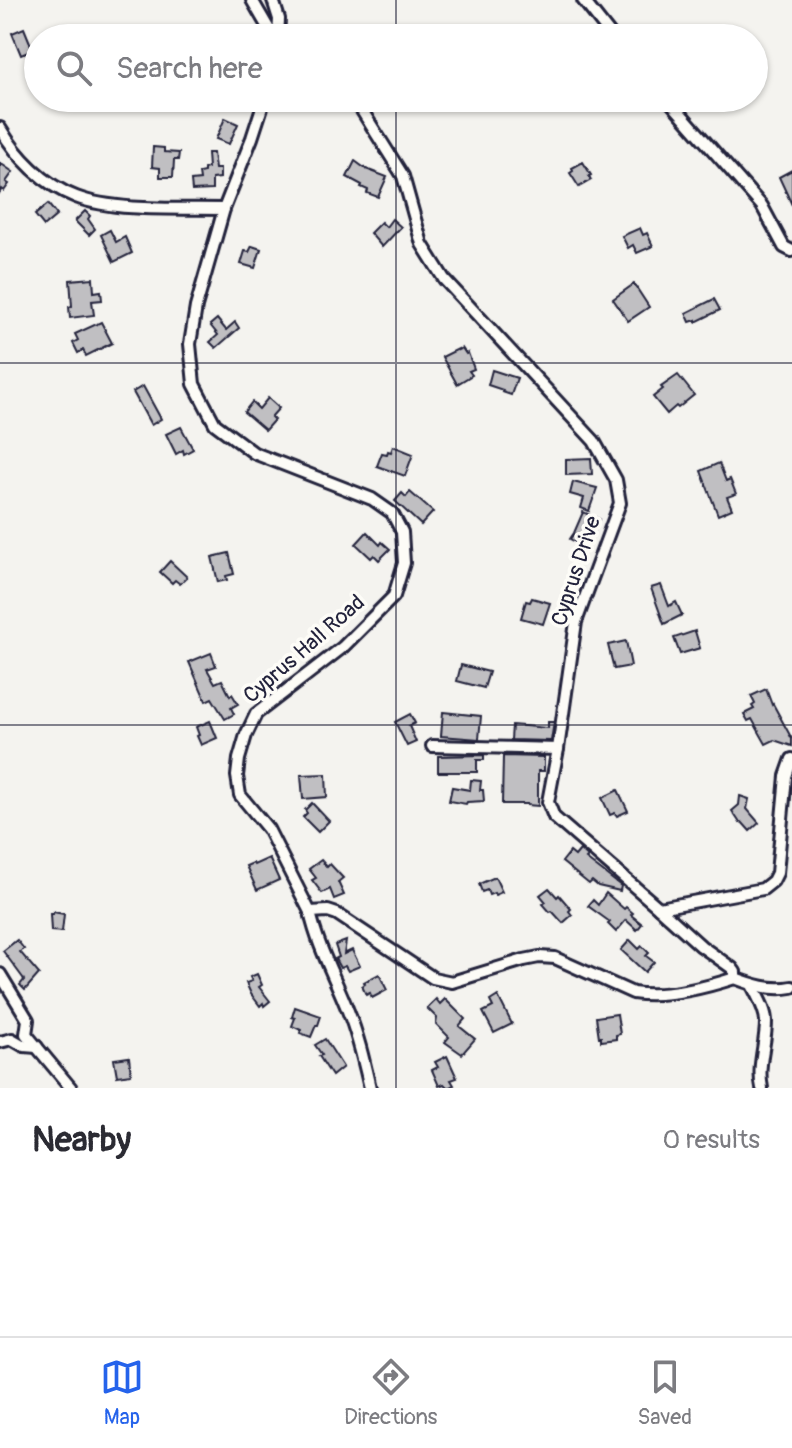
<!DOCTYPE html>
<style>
:root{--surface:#fff;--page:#f2f2f3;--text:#2b2b33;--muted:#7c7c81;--line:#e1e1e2;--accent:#2563eb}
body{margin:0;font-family:Pangolin,sans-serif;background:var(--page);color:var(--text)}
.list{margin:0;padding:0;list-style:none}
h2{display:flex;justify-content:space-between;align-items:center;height:104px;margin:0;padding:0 32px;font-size:34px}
h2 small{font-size:26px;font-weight:400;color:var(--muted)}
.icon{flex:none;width:44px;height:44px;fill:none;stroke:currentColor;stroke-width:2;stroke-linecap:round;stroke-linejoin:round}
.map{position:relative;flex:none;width:792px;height:1088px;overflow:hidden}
.search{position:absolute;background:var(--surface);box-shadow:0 2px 6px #0004;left:24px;right:24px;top:24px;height:88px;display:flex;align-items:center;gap:20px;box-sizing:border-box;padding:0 28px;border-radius:44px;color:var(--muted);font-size:30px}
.sheet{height:248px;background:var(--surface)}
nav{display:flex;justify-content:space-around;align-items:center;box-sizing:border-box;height:112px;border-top:2px solid var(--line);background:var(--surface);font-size:22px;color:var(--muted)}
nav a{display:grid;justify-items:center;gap:4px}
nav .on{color:var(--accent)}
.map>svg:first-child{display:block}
.building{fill:#c0bfc2;stroke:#22223b;stroke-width:2}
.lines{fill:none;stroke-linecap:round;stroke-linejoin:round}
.minor-casing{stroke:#22223b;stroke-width:16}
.minor{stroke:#fdfcf7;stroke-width:10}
.grid{fill:none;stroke:#22223b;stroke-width:2;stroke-opacity:0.55}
.labels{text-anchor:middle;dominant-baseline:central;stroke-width:7;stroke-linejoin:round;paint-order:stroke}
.street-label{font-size:22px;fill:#22223b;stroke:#fdfcf7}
</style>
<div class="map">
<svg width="792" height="1088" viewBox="0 0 792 1088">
<rect width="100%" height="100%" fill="#f4f3ef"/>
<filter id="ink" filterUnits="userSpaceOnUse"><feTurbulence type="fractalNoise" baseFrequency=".0125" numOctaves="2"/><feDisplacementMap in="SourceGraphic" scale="16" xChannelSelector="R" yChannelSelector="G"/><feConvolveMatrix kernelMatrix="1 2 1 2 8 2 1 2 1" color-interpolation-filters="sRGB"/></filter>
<g filter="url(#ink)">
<!-- building -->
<g class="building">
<path d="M24,28L33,50L21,55L12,33Z"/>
<path d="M225,118L238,124L229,144L216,139Z"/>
<path d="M153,147L164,148V152L179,153L178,160H174L173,177H160V168L152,167Z"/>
<path d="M207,153H213L215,169H220V178L212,179V190L192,191L191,181L200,180L199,173L204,172V169L208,168Z"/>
<path d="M355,161L366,169L387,177L378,197L367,193L368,190L361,187L362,185L347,177Z"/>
<path d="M583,162L591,175L589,176L591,180L579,187L570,173L573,171L572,168Z"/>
<path d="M0,163L13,172L6,182L9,184L4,191L2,189L0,192Z"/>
<path d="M792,170V205L779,177Z"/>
<path d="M48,204L57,215L44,226L35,215Z"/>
<path d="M85,211L90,216L88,219L95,229L89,235L75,221Z"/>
<path d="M392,219L401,227L382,247L370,233L381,222L386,227Z"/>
<path d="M640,228L643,235L647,233L653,246L637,253L633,245L628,248L622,236Z"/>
<path d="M110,230L116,242L125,237L132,253L114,262L101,235Z"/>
<path d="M252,246L261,249L255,268L241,264L245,251L249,252Z"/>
<path d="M93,278L94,292L101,291L102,300L92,301L94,315L70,318L69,307L72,306L70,280Z"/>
<path d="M634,284L649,307L628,321L613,299Z"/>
<path d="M714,299L720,310L696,322V320L690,322L686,313Z"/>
<path d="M217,319L226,330L235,322L239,328L216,348L210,342L218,335L210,325Z"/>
<path d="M101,322L112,343L86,356L83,350L78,353L73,343L78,340L75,334Z"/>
<path d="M462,348L466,354L468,353L474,369L469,371L472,375L457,384L442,357L458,349V350Z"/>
<path d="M492,370L517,378L511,395L502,392L503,390L488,385Z"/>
<path d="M678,375L694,395L678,408L676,406L667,414L653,397L663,389L661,387Z"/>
<path d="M143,386L161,419L151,425L133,392Z"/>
<path d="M268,398L279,408L271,417L274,420L265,430L244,412L252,402L259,409Z"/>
<path d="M181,427L193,449L184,454L183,450L176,454L166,434Z"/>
<path d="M393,446L413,454L405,476L377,466L382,453L387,454L388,451L391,452Z"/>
<path d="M591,458L592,474L566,475V459Z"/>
<path d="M719,463L726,481L730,479L736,494L727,497L732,509L718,515L701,471Z"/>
<path d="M573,482L597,488L589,511L581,508L584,498L570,494Z"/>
<path d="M410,492L433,512L421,525L395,501L402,493L406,497Z"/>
<path d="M583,512L599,519L592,536L586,533L579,544L570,539L574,533Z"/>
<path d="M367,532L380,545L382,542L390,549L379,560L374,555L371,558L356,544Z"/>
<path d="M229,553L234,574L226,576L227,580L218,582L212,557Z"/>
<path d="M170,561L187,577L180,584L175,580L172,583L160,572Z"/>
<path d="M661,585L669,606L676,602L682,615L664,624L651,588Z"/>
<path d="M532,598L550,603L543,624L521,618L526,601L530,602Z"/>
<path d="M695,631L700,648L680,654L674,638Z"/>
<path d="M626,641L631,666L614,669L608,645Z"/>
<path d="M211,653L216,666L207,669L215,683L222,680L230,696L232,694L238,704L231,708L234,714L225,719L212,698L206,701L189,662Z"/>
<path d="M461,665L489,672L484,688L457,681Z"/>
<path d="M766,689L772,705L773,704L792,739V746L774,740L766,744L752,719L748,721L744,714L754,709L752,706L755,704L751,696Z"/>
<path d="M443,712L481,716L479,739L441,736Z"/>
<path d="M410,714L415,723L409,726L416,742L407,746L395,722Z"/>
<path d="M210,721L217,738L201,745L197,736L199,735L196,727Z"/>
<path d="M548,722H554L551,741L511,740L512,725L548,728Z"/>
<path d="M484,755V760H477V772H438V756Z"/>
<path d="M503,756L544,757V771H538V806L527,805V804H502Z"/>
<path d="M326,774L327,797L303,799L301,775Z"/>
<path d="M471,780L481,781L480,790H483L484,801L467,802L466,804L449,801L452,787L470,790Z"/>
<path d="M618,790L628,811L617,816L615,813L610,815L602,798Z"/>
<path d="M740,796L749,799L747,809L759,823L750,831L742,822L740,823L732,811L739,805Z"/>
<path d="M312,803L329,821L318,832L303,817L307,813L305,810Z"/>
<path d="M580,850L588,857L586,859L621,886L620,891L598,886L592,881L589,884L562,862L570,852L575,856Z"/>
<path d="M269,858L279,880L257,890L246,866L253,863L254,865Z"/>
<path d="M321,860L327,867L330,864L343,878L338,882L344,895L334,899L330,889L322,893L312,880L316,878L309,869Z"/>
<path d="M495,877L502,892L495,895L494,893L489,895L487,890L482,892L479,884Z"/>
<path d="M549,888L557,897L559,895L571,909L569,911L572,915L563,923L552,911L550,912L543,904L546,902L540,895Z"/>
<path d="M606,893L624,909L626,907L633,913L631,915L642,924L637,930L626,920L616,932L608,924L610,922L588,906L593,900L598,905Z"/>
<path d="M53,912L64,914L62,932L51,931L50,914H53Z"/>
<path d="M17,940L24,949L20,952L39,974L25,990L20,985L24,980L23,978L3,951Z"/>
<path d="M630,940L639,949L642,946L649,953L646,956L654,962L645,972L621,950Z"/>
<path d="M346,941L344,954L352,950L360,966L348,971L345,966L340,968L335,959L339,957L335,945Z"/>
<path d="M257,974L262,985L259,987L270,1001L264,1006L263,1003L260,1006L251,994L246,983L252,981L250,977Z"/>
<path d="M379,974L387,990L372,998L370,993L366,995L362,986L365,984L364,982Z"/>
<path d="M498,996L512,1024L494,1033L483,1012L493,1007L490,1001Z"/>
<path d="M436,999L440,1004L445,999L465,1019L459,1026L475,1039L462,1054L445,1042L449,1037L436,1024L437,1018L427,1008Z"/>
<path d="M295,1007L321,1016L318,1025H316L311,1037L300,1033L301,1030L292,1026L295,1018L292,1017Z"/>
<path d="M617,1014L620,1034L616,1035V1039L601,1041V1037H599L596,1017Z"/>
<path d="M325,1039L343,1067L332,1076L319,1056L322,1055L315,1045Z"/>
<path d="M447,1056L457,1078L451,1080L454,1085L448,1088L444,1084L439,1086L432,1070L438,1067L435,1062Z"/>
<path d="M129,1057L131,1074L117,1076L114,1059Z"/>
</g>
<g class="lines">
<defs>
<g id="minor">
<path d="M252,0L274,38"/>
<path d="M273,0L279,19L278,38"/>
<path d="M583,0L613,38"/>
<path d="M265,98L252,138L224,209L196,307L190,344L194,384L215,424L254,453L372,499L392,513L402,532L404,563L394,596L343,647L256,714L246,735L239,759L237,776L240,795L268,829L310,912"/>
<path d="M345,98L361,109L403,176L422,244L444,279L594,441L616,480L620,503L576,622L558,749L548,802L554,817L659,908"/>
<path d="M667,98L762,206L784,247L792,251"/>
<path d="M0,128C17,157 44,185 76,197C115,212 182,208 224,209"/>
<path d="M432,746L558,749"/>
<path d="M0,974L28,1020L26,1034L71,1088"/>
<path d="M735,978C753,985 772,991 792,987"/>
<path d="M752,985C757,996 766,1009 766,1022C766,1044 757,1066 762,1088"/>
<path d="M0,1042L12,1039L24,1046L37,1047"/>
<path d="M370,1088C364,1062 358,1035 348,1011C335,977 318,948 310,912L328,911L337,914L433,978L452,982L524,960L539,957L555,958L633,993C665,998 704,988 735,978V972L732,968L701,946L659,908L763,889L773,881L777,873L786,776L792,759"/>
</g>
</defs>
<!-- minor casing -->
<use href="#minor" class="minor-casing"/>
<!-- minor -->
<use href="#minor" class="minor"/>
</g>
</g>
<!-- grid -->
<path class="grid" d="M396,0V38M396,98V1088M0,363H792M0,725H792"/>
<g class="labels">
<!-- street labels -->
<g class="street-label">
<text transform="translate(576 571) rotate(-72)">Cyprus Drive</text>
<text transform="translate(304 649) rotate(-41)">Cyprus Hall Road</text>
</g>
</g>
</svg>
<div class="search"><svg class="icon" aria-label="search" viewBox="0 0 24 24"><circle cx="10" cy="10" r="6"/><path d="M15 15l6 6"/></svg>Search here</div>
</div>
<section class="sheet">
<h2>Nearby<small>0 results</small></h2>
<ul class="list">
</ul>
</section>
<nav>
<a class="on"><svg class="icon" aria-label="map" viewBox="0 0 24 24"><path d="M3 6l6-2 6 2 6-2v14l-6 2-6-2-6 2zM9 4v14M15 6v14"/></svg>Map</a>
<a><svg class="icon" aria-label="directions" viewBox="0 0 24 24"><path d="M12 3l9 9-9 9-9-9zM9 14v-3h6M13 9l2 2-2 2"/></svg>Directions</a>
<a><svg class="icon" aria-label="saved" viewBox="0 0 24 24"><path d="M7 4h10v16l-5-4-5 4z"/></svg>Saved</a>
</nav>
